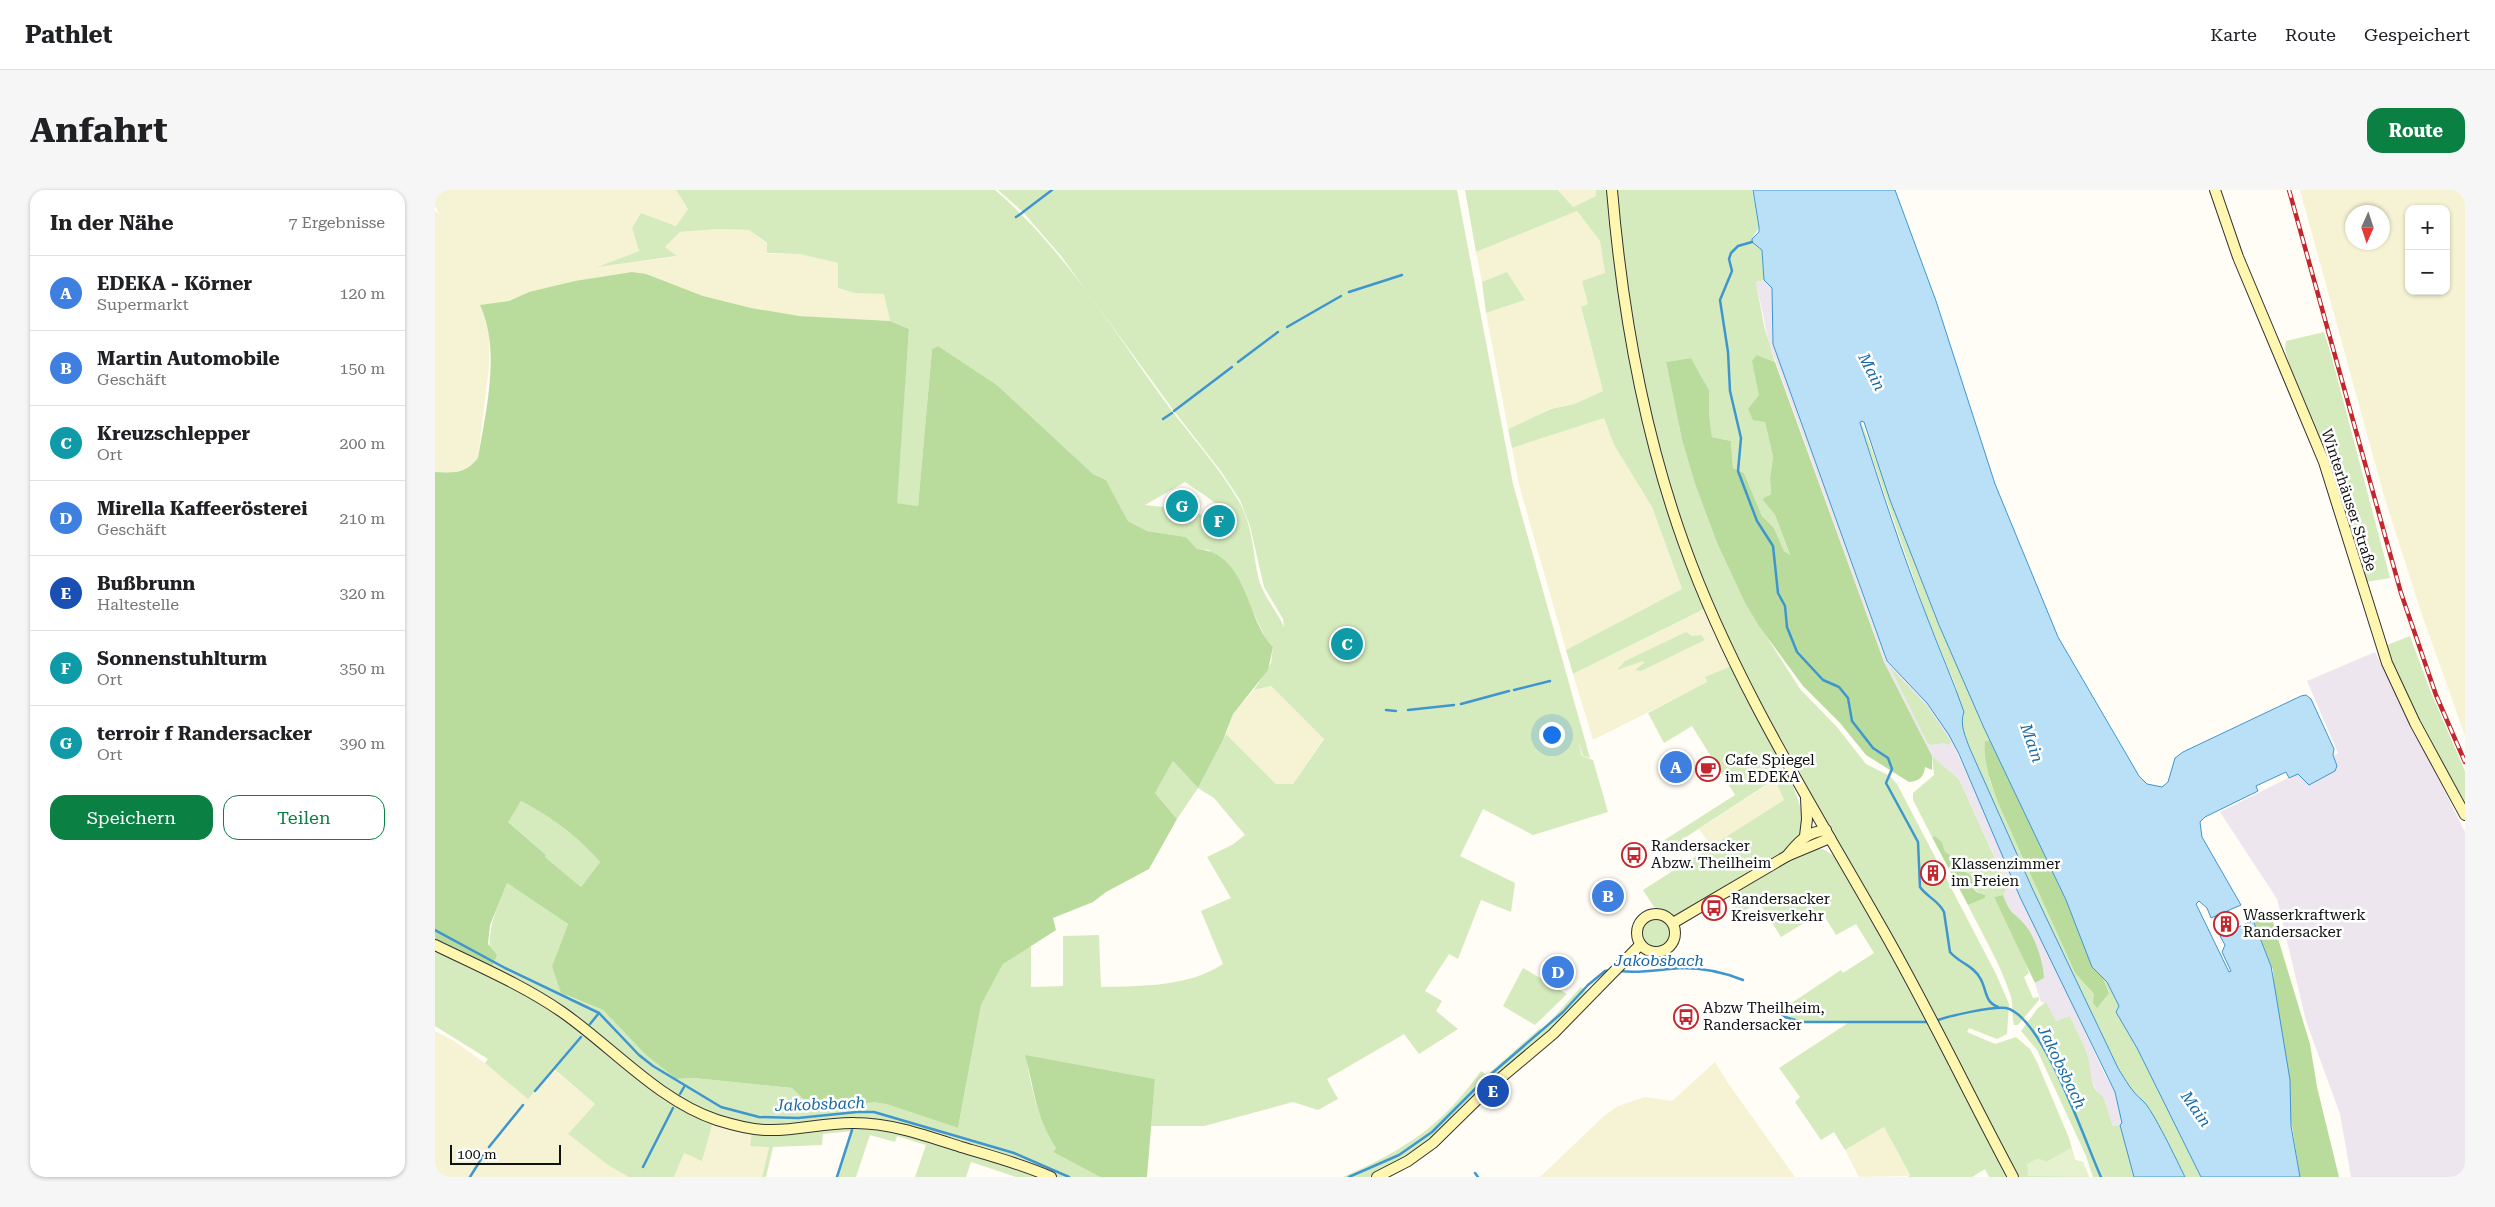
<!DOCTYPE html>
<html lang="de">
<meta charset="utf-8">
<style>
:root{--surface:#fff;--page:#f6f6f6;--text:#202124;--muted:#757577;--line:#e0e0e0;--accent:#0b8043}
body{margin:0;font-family:"Roboto Serif",serif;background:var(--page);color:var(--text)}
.controls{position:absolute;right:15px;top:15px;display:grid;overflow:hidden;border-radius:10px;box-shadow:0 1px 4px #0004}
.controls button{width:45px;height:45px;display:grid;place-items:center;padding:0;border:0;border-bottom:1px solid var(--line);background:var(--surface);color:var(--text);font:25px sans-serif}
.compass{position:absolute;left:1910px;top:15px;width:45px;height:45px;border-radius:50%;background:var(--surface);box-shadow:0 1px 4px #0004;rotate:183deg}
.scale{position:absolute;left:15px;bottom:12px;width:111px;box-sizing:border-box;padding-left:5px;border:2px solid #111;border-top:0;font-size:14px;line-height:18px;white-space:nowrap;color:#111;-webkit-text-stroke:4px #fff;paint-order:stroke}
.you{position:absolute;left:1116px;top:544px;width:18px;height:18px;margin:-12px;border:4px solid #fff;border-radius:50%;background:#1a73e8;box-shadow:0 0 0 8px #1a73e833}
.badge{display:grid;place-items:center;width:32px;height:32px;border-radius:50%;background:var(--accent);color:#fff;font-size:16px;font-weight:700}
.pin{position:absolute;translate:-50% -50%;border:2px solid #fff;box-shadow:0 1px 5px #0006}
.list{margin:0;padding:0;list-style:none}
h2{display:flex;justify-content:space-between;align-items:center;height:65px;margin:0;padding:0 20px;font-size:21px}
h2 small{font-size:16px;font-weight:400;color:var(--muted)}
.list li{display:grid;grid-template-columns:32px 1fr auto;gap:15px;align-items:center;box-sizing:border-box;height:75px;padding:0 20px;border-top:1px solid var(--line)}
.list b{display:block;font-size:19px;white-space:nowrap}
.list p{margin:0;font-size:16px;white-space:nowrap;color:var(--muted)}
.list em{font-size:16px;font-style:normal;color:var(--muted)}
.actions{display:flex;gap:10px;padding:15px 20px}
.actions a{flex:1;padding:11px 0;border:1px solid var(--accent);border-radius:15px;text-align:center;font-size:18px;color:var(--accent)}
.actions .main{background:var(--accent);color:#fff}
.map{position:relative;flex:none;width:2030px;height:987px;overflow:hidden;border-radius:15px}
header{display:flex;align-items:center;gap:30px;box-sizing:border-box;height:70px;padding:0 25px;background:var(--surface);border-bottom:1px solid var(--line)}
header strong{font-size:24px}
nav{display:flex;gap:28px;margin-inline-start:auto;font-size:18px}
.intro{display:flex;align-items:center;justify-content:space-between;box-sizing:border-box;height:120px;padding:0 30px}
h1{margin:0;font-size:35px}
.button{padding:12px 22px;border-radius:15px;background:var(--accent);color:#fff;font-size:18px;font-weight:700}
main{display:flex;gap:30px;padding:0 30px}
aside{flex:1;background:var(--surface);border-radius:15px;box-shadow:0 1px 4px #0004}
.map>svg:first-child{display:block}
.industrial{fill:#eee6ef}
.farmland{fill:#f6f3d4;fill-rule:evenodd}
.green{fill:#d5ebbd;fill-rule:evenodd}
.forest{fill:#b9dc9c;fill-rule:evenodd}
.pitch{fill:#e6f2cf}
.water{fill:#b9e0f7;stroke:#3f96cf}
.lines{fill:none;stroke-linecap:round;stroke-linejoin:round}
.stream{stroke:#3f96cf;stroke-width:2.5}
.secondary-casing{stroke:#333;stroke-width:12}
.secondary{stroke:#fff6b0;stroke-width:10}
.rail-casing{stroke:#c4262e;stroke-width:4.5}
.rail{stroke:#fff;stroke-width:2.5;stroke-dasharray:8;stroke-linecap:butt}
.labels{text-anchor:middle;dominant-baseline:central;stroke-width:5;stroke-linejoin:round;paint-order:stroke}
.street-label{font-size:15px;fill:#111;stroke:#fff}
.poi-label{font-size:15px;fill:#111;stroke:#fff;text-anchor:start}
.water-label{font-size:16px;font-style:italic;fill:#1768a6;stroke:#fff}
</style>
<header>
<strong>Pathlet</strong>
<nav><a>Karte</a><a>Route</a><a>Gespeichert</a></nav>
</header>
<div class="intro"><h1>Anfahrt</h1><a class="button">Route</a></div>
<main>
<aside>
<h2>In der Nähe<small>7 Ergebnisse</small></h2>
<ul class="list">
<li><span class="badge" style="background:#3f7fe0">A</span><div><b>EDEKA - Körner</b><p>Supermarkt</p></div><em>120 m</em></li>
<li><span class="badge" style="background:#3f7fe0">B</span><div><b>Martin Automobile</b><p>Geschäft</p></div><em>150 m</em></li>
<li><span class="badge" style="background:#0f9aa8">C</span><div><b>Kreuzschlepper</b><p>Ort</p></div><em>200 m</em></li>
<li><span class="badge" style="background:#3f7fe0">D</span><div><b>Mirella Kaffeerösterei</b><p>Geschäft</p></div><em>210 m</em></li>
<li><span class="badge" style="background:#1a4fb4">E</span><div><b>Bußbrunn</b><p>Haltestelle</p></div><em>320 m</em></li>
<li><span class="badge" style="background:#0f9aa8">F</span><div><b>Sonnenstuhlturm</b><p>Ort</p></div><em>350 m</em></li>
<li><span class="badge" style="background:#0f9aa8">G</span><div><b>terroir f Randersacker</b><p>Ort</p></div><em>390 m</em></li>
</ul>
<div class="actions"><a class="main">Speichern</a><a>Teilen</a></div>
</aside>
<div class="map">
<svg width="2030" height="987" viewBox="0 0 2030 987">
<rect width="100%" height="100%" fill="#fffdf5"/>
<!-- industrial -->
<g class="industrial">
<path d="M1329,90L1337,98L1338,154L1451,471L1492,513L1514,545L1669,883L1680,902L1687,933L1685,935L1678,936L1668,906L1663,904L1654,884L1653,865L1635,826L1621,832L1611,813L1606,812L1600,793L1609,788L1592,737L1574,722L1568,705L1573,697L1557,661L1524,589L1497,566L1449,472L1334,153L1321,92Z"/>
<path d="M1940,462L2030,642V987H1916L1905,924L1871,831L1842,709L1785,622L1903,563L1872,491Z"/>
</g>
<!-- farmland -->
<g class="farmland">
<path d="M0,0H241L253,19L241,36L206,23L197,38L204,61L164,76L241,67L230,57L245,42L284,39L315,40L332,54V64H366L404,73L403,98L419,103H449L455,131L364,126L128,95L74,112L46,115L54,138V176L43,268L35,278L18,283L0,282V21L5,25L0,16Z"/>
<path d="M1123,0H1161V6L1138,17Z"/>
<path d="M1865,0H2030V546L1986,422L1949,306ZM1974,19H2011V101H1974ZM1918,22H1948V52H1918Z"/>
<path d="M1142,21L1165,51L1170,84L1154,114L1146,118L1168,201L1139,214L1115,219L1073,239L1051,123L1090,110L1072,82L1047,92L1041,62Z"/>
<path d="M1169,227L1179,255L1217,317L1247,399L1131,460L1084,295L1077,258Z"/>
<path d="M1269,419L1296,476L1271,487L1273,492L1158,550L1138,484Z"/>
<path d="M836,496L889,548L858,594H841L791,544L798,523L819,500Z"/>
<path d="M1341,589L1349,610L1277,657L1264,639Z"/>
<path d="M0,841L19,851L54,876L93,908L118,879L160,914L133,944L173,975L196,987H0Z"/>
<path d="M1280,872L1293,893L1360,987H1105L1169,926L1183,916L1210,907L1237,911Z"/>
<path d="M278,932L317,941L334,957L327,987H239L249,963L267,970Z"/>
<path d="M1449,937L1475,986L1424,987L1410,960Z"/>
</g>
<!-- green -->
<g class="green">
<path d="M241,0H560C629,59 676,137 728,209C753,243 782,274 803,310C819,337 817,362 824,390C829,407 842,421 849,437L848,429L829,397L815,336L805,310L785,280L739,221L626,66L588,22L563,0H1022L1078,294L1155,568L1148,566L1143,550L1147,566L1158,570L1173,622L1098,645L1048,619L1025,666L1080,693L1076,722L1046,710L1023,769L1014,764L990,801L1007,811L1001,821L1023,839L984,864L969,844L959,850L892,889L903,909L883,920L858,912L769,936H716L720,889L591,866C596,899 603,929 621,958L618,962L665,987H623L456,934L337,936L308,934L276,924L246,908L172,852L56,779C52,739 57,730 72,693L133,734L117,776L132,806L168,820L211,865L241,889L259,888L357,898L368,909L390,914L438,912L451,914L523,938L546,815L568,774L596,755V797L628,796V746L664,745L666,797C707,796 753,797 788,774L766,721L796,708L772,667L797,655L810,645L779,608L763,598L742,629L720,603L738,571L763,598L791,544L841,594H858L889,549L836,496L819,500L836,473L838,457L831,449L819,424L774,360L762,359L751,347L712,341L693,331L671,290L658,284L562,195L503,156L497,159L483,316L461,313L474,139L455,131L449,104L419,103L403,98V73L365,64L332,63V53L314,40L284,39L245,42L230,57L242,66L162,77L204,61L197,38L206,23L241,36L253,19ZM750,292C763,302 796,318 792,336L787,340L780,339L776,334L777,330L756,320L710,315Z"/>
<path d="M1030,0H1123L1138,17L1161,6V0H1172C1184,146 1212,284 1269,419L1138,484L1131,460L1247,399L1217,317L1179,255L1169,228L1077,258L1073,239L1116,219L1139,214L1168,201L1146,117L1153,114L1147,91L1170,83L1165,51L1142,21L1041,62Z"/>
<path d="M1181,0H1317L1324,37L1317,49L1327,60L1329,90L1321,92L1329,136L1340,172L1322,165L1330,232L1338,267L1335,288L1336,304L1327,309L1340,325L1355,366L1349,361L1339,338L1327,326L1309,283L1298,278L1296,251L1277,247L1274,223V200L1256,168L1231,172L1247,250L1260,294L1282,353L1310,413L1365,499L1402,537L1431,574L1455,586L1462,594L1561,784L1574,814L1572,844L1562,849L1534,838L1532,842L1560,854L1581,847L1595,859L1602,872L1634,948L1640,970L1648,972L1654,987H1582L1514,858L1501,827L1494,818C1423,675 1332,541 1269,394C1215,270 1195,134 1181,0Z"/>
<path d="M1072,82L1090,110L1051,123L1047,92Z"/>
<path d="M1889,142L1897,168L1955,388L1931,392L1914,328L1855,177L1850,159L1851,151Z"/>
<path d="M1426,231L1504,435L1555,550L1550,551L1555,591L1563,613L1640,783L1659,804L1674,803L1667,786L1672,792L1684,816L1681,822L1702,858L1766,987H1750L1720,930L1697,903L1683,878L1598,700L1535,559L1529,544L1521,497L1492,427L1425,233Z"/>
<path d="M1251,442L1257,446L1266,445L1270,450L1206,481L1200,480L1209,473L1208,471L1182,480L1190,471Z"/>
<path d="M1975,446L1995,500L2030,581V614C2003,563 1968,511 1952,455Z"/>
<path d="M1296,476C1311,506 1377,613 1367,640C1359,662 1327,675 1308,686C1290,698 1256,724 1235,726L1219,717L1208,700L1349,610L1340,589L1225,664L1220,656L1300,605L1257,536L1229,553L1213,523L1272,492L1270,487Z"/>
<path d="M1455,477L1492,516L1516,552L1513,555L1509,553L1496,555L1492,552Z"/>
<path d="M1497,566L1524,589L1573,697L1568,705L1559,707L1587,762L1594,783L1589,787L1598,808L1604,807V810L1583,835H1579C1576,825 1579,814 1575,804C1565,773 1547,744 1533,715L1550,708L1537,697V686C1525,680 1522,669 1510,663L1507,652L1500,646L1497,647L1478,610V603L1499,585Z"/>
<path d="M86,611C118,628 141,645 165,672L146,697L110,667L111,665L72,631Z"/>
<path d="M1382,659H1388L1399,666L1469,786L1571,987H1554L1550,979L1537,987H1473L1475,985L1449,937L1410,960L1399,942L1386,950L1360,912L1365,907L1344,878L1413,833C1389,832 1364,836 1343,822L1406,780L1408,783L1439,763L1421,734L1401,745L1387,722L1346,747L1324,712L1304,724L1294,707L1297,700L1356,670Z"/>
<circle cx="1221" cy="743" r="15"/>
<path d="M0,760L55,786L113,818L278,932L267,971L249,963L239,987H194L173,975L133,944L160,914L119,879L93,909L50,873L53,869L0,836Z"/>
<path d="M1088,778L1132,804L1100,835L1068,816Z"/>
<path d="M1146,797L1153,803L1107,849L991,954L934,987H908C969,960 1006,937 1046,881L1052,885L1105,838L1107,840Z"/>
<path d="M1611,812L1621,831L1635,826C1640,838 1647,850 1652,863C1657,876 1653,899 1668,906L1678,936L1685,935L1699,987H1658L1651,966L1602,860L1586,841L1603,818Z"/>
<path d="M410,937C480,939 545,966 611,987H581L536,972L531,987H480L491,955L462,946L460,952L435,945L421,987H401L417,941L388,944L387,955L338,957L331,987H327L334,957L315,956L317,941Z"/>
</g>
<!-- forest -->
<g class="forest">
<path d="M197,82L211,84L268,106L316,118L364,126L455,131L474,139L462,313L483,316L497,159L503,156L562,195L658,284L671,290L693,331L712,341L751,347L762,359C813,363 810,428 838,457L833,480L798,524L788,550L763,598L738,571L720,603L742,629L714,679L671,702L658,712L618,728L621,740L568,774L546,815L523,938L451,914L438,912L394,919L389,914L368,909L357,898L259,888L241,889L211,865L168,820L126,803L117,776L133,734L72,693L55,735L53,754L62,765L56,779L0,752V282C20,283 30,284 43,268C51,220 66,160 45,115L74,111L94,102L140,91ZM86,611C118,628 141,645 165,672L146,697L110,667L111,665L73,632Z"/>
<path d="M1322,165L1340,172L1449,472L1497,566V580L1490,577C1489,587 1484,591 1474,592L1431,565L1405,533L1368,496L1324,436L1310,413L1282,353L1260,294L1247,250L1231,172L1256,168L1274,200V223L1277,247L1296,251L1298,278L1309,283L1327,326L1339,338L1349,361L1355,365L1340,325L1327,309L1336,304L1335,288L1338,267L1330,232L1318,230L1313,219L1324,205L1317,171Z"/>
<path d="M1555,550L1631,710L1657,776L1667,786L1674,803L1662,818L1658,813L1659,804L1640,783L1563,613C1556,593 1548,572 1550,551Z"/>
<path d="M1500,646L1507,652L1510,662C1522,669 1525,680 1537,686C1537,698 1538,702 1550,705V708L1533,715L1497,647Z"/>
<path d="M1568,705C1576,727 1579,721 1591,736C1600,747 1609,774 1609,788L1600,793L1559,707Z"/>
<path d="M1835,722L1875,854L1882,897L1904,987H1865L1857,936L1842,882V835L1838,780L1818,729Z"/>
<path d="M590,865L720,889L712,987H665L618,962L621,958C600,925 600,902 590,865Z"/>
</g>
<!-- pitch -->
<path class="pitch" d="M1636,958L1640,970L1648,972L1654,987L1593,986L1592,974L1603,968L1611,972Z"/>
<!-- water -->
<path class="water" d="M1318,0H1460L1501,111L1560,294L1623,447L1704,586L1712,594L1727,597L1733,592L1740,568L1748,562L1866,506L1871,505L1876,509L1899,559L1898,565L1902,576L1900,581L1874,595L1863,584L1854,588L1851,582L1821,596L1823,601L1770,627L1765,632L1767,647L1806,715L1776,728L1772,718L1764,711L1761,714L1794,782L1796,781L1787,762L1790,755L1785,746L1818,730L1836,776L1841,805L1855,890L1856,936L1865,987H1766L1702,858L1681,822L1684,816L1672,792L1657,777L1631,710L1549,538L1504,435L1455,310L1429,232L1426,231L1425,233C1446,298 1467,363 1492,427C1504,459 1518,490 1529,522C1524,534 1531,548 1535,559L1598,700L1683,878C1691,891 1697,902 1708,911C1717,918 1743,973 1750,987H1699L1685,935L1687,933L1680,902L1585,707L1524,564L1514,545L1492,513L1452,471L1338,154L1337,98L1329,90L1327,60L1317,52V49L1324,42V37Z"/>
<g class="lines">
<!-- stream -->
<g class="stream">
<path d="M588,22L617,0"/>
<path d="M581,27L587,23"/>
<path d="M1317,52L1303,56L1296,63L1294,69L1297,81L1285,110L1293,162L1295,201L1306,248L1303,281L1322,331L1338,356L1343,403L1350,416L1352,437L1362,462L1388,490L1404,497L1413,508L1417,531L1438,558L1453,568L1457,579L1451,593L1483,652L1485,697C1492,707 1504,711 1509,722L1515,762C1524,773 1538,775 1545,788C1552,799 1549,812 1563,817"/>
<path d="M914,102L967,85"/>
<path d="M852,137L906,106"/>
<path d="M803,172L843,142"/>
<path d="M739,221L797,177"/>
<path d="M728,229L737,223"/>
<path d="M1079,500L1115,491"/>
<path d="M1026,514L1074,501"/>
<path d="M951,520L961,521"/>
<path d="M973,520L1019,515"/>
<path d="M0,740L70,778L164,823L204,865L218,876L286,917L324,927L363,928L422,922H439L579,963L634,987"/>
<path d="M1185,781C1206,784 1225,779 1247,778C1269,778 1288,782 1308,790"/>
<path d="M1333,815L1350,827L1367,832H1494"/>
<path d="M1500,831C1513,826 1558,816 1571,818C1608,826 1650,952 1666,987"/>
<path d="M155,834L164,823"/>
<path d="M100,901L146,847"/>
<path d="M245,904L249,897"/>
<path d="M54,957L88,915"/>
<path d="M208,977L238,918"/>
<path d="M1040,983L1043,987"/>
<path d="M35,987L50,963"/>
<path d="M402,987L417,940"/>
<path d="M914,987L964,965L997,942L1047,892L1128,822L1153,795L1170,781L1177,780"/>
</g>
<defs>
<g id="secondary">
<path d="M1177,0C1187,120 1208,240 1249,354C1297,488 1374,610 1444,733C1492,816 1533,903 1578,987"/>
<path d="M1780,0L1803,67L1889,272L1952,473L1980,533L2030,625"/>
<path d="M1370,646L1372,629L1371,608"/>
<path d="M1352,666C1363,652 1372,642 1391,640"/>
<circle cx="1221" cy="743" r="19"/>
<path d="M1238,733L1352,666L1395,648"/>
<path d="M0,755C43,776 88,795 127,822C176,856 224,911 282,930C298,935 316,940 333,940C362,941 391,932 420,933C456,933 492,946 526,957C557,966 587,974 616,987"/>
<path d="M942,987L973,971L998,953L1055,897L1118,844L1205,755"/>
</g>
</defs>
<!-- secondary casing -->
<use href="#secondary" class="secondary-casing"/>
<!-- secondary -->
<use href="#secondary" class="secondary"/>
<defs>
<path id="rail" d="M1854,0L1966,403L2001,505L2030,572"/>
</defs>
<!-- rail casing -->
<use href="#rail" class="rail-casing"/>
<!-- rail -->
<use href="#rail" class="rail"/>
</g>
<!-- icons -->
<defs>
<symbol id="cafe-ring" viewBox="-11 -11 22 22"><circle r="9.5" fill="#fff" stroke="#c4262e" stroke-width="1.5"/><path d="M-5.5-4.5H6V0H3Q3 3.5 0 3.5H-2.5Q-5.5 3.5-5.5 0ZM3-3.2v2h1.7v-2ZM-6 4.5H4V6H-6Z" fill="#c4262e"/></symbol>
<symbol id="bus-ring" viewBox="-11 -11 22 22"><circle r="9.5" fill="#fff" stroke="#c4262e" stroke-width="1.5"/><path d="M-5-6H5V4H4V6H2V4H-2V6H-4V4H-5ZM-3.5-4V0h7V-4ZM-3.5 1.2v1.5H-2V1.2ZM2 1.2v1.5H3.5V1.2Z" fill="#c4262e"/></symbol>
<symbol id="building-ring" viewBox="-11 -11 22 22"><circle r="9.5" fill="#fff" stroke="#c4262e" stroke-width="1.5"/><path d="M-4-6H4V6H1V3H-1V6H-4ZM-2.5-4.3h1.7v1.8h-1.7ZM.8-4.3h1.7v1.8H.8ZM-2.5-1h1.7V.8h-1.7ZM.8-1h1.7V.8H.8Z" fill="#c4262e"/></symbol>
</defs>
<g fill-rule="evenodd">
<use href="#cafe-ring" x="1259" y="565" width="28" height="28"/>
<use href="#bus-ring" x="1185" y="651" width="28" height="28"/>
<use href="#building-ring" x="1484" y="669" width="28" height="28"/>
<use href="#bus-ring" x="1265" y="704" width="28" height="28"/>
<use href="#building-ring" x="1777" y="720" width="28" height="28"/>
<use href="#bus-ring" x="1237" y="813" width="28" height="28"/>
</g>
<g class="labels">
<!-- street labels -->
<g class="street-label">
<text transform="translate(1914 310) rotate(72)">Winterhäuser Straße</text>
</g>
<!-- poi labels -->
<g class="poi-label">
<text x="1290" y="570">Cafe Spiegel<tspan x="1290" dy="17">im EDEKA</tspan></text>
<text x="1216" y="656">Randersacker<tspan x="1216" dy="17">Abzw. Theilheim</tspan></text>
<text x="1516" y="674">Klassenzimmer<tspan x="1516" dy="17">im Freien</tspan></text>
<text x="1296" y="709">Randersacker<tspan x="1296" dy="17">Kreisverkehr</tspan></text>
<text x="1808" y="725">Wasserkraftwerk<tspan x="1808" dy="17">Randersacker</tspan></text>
<text x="1268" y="818">Abzw Theilheim,<tspan x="1268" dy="17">Randersacker</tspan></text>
</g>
<!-- water labels -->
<g class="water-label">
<text transform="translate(1437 182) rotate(63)">Main</text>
<text transform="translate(1597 553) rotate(71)">Main</text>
<text x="1224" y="770">Jakobsbach</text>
<text transform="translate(1627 877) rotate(64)">Jakobsbach</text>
<text transform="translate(385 914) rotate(-2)">Jakobsbach</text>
<text transform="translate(1761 919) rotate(55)">Main</text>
</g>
</g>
</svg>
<div class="controls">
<button>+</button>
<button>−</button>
</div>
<svg class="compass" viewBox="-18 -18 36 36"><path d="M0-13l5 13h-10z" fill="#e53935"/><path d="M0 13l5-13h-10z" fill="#757577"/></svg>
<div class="scale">100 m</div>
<div class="you"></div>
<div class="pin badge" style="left:1241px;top:577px;background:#3f7fe0">A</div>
<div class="pin badge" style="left:1173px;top:706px;background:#3f7fe0">B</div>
<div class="pin badge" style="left:912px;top:454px;background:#0f9aa8">C</div>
<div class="pin badge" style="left:1123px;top:782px;background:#3f7fe0">D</div>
<div class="pin badge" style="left:1058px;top:901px;background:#1a4fb4">E</div>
<div class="pin badge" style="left:784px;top:331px;background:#0f9aa8">F</div>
<div class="pin badge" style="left:747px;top:316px;background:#0f9aa8">G</div>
</div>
</main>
